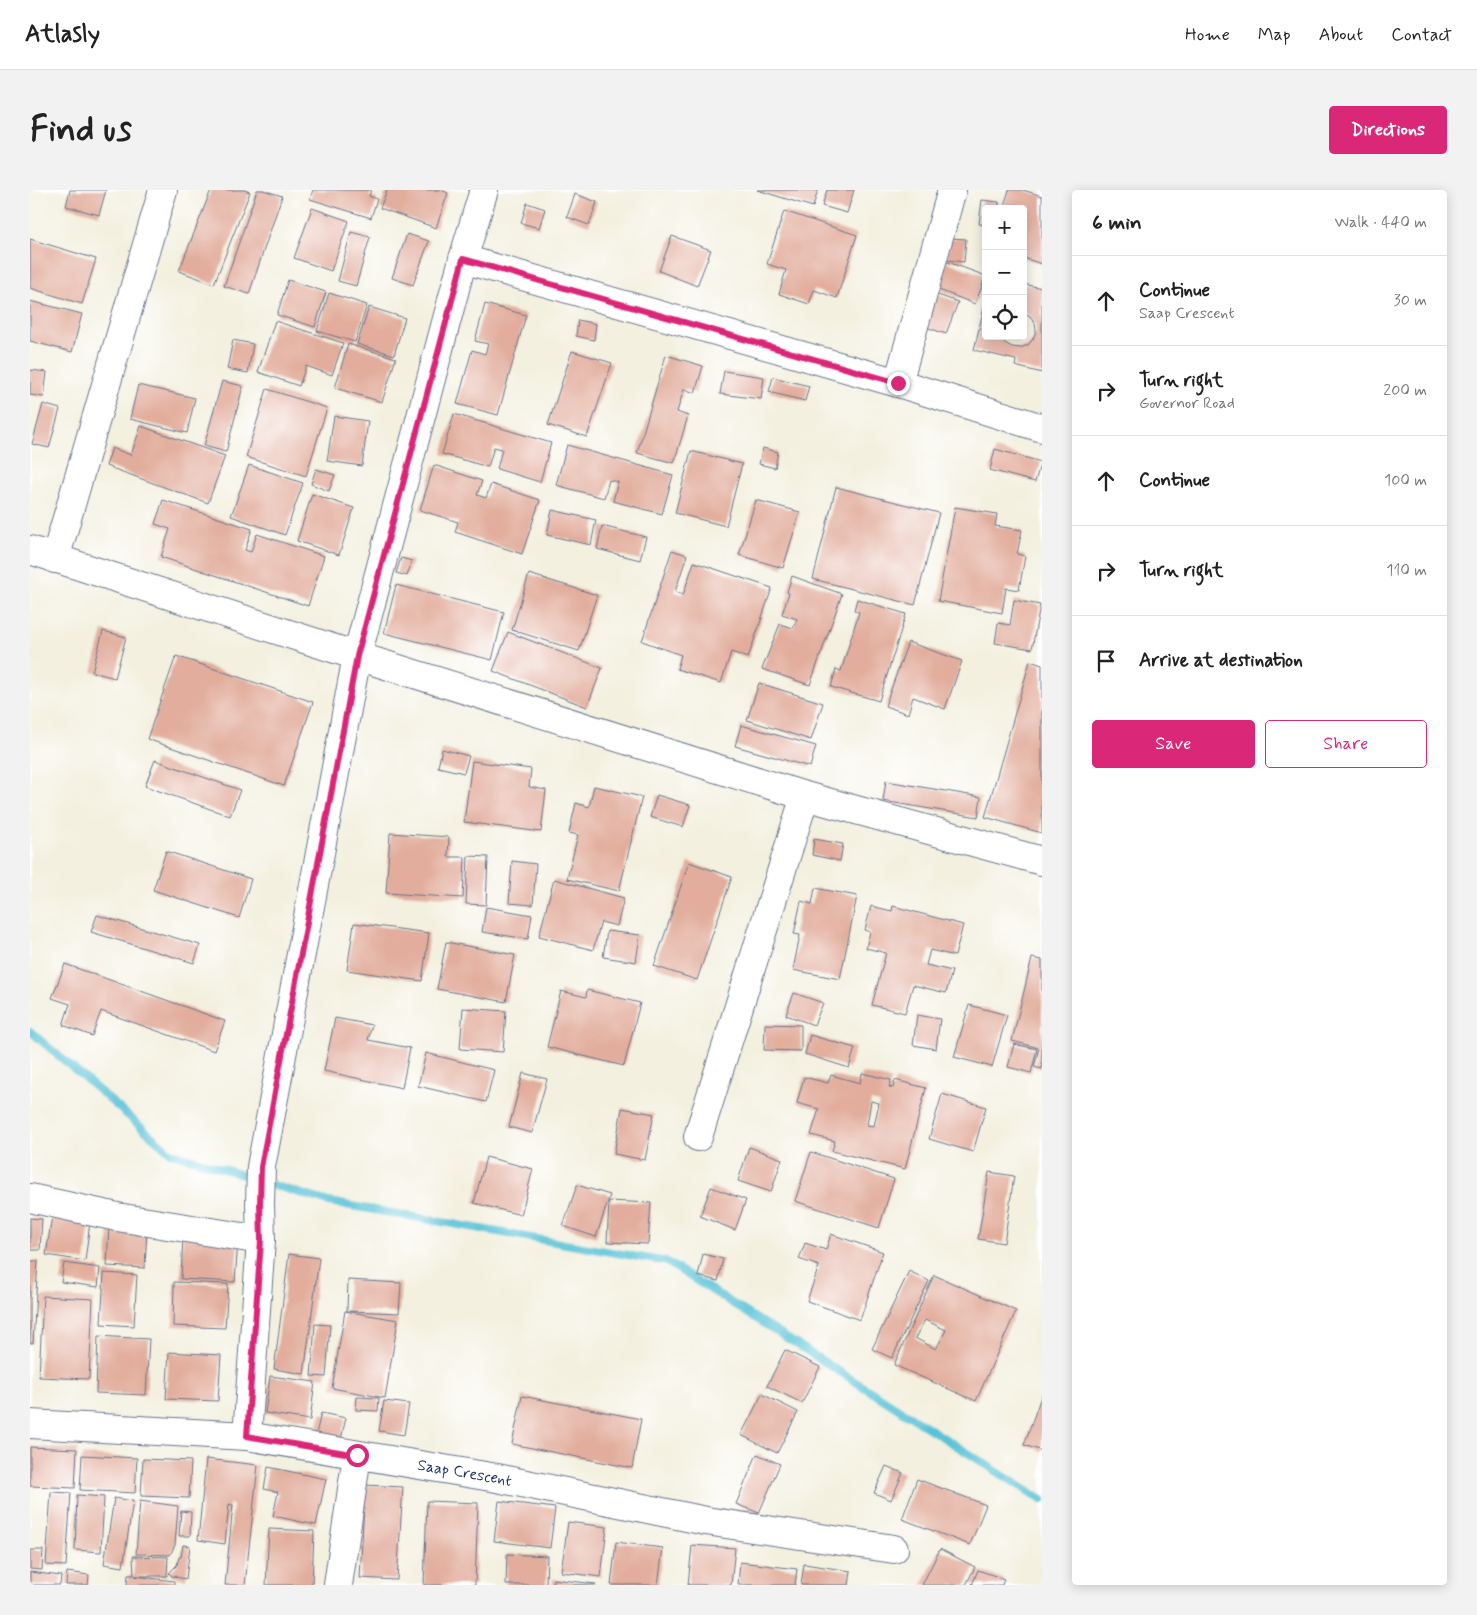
<!DOCTYPE html>
<meta charset="utf-8">
<style>
:root{--surface:#fff;--page:#f2f2f2;--text:#222;--muted:#767676;--line:#e0e0e0;--accent:#db2777}
body{margin:0;font-family:Mynerve,sans-serif;background:var(--page);color:var(--text)}
.controls{position:absolute;right:15px;top:15px;display:grid;overflow:hidden;border-radius:5px;box-shadow:0 2px 12px #0003}
.controls button{width:45px;height:45px;display:grid;place-items:center;padding:0;border:0;border-bottom:1px solid var(--line);background:var(--surface);color:var(--text);font:25px sans-serif}
.stop{position:absolute;width:15px;height:15px;margin:-11px;border:4px solid #db2777;border-radius:50%;background:#fff}
.stop.end{background:#db2777;border-color:#fff;box-shadow:0 1px 5px #0008}
.list{margin:0;padding:0;list-style:none}
h2{display:flex;justify-content:space-between;align-items:center;height:65px;margin:0;padding:0 20px;font-size:21px}
h2 small{font-size:16px;font-weight:400;color:var(--muted)}
.list li{display:grid;grid-template-columns:32px 1fr auto;gap:15px;align-items:center;box-sizing:border-box;height:90px;padding:0 20px;border-top:1px solid var(--line)}
.list b{display:block;font-size:19px;white-space:nowrap}
.list p{margin:0;font-size:16px;white-space:nowrap;color:var(--muted)}
.list em{font-size:16px;font-style:normal;color:var(--muted)}
.actions{display:flex;gap:10px;padding:15px 20px}
.actions a{flex:1;padding:11px 0;border:1px solid var(--accent);border-radius:5px;text-align:center;font-size:18px;color:var(--accent)}
.actions .main{background:var(--accent);color:#fff}
.icon{flex:none;width:28px;height:28px;fill:none;stroke:currentColor;stroke-width:2;stroke-linecap:round;stroke-linejoin:round}
.map{position:relative;flex:none;width:1012px;height:1395px;overflow:hidden;border-radius:5px}
header{display:flex;align-items:center;gap:30px;box-sizing:border-box;height:70px;padding:0 25px;background:var(--surface);border-bottom:1px solid var(--line)}
header strong{font-size:24px}
nav{display:flex;gap:28px;margin-inline-start:auto;font-size:18px}
.intro{display:flex;align-items:center;justify-content:space-between;box-sizing:border-box;height:120px;padding:0 30px}
h1{margin:0;font-size:35px}
.button{padding:12px 22px;border-radius:5px;background:var(--accent);color:#fff;font-size:18px;font-weight:700}
main{display:flex;gap:30px;padding:0 30px}
aside{flex:1;background:var(--surface);border-radius:5px;box-shadow:0 2px 12px #0003}
.map>svg:first-child{display:block}
.lines{fill:none;stroke-linecap:round;stroke-linejoin:round}
.stream{stroke:#5ac2d7;stroke-width:8}
.building{fill:#e2ad9c;fill-rule:evenodd}
.minor-casing{stroke:#67738b;stroke-width:30}
.minor{stroke:#fff;stroke-width:28}
.route{stroke:#db2777;stroke-width:6}
.labels{text-anchor:middle;dominant-baseline:central;stroke-width:5;stroke-linejoin:round;paint-order:stroke}
.street-label{font-size:16px;fill:#1b2f5e;stroke:#fff}
</style>
<header>
<strong>Atlasly</strong>
<nav><a>Home</a><a>Map</a><a>About</a><a>Contact</a></nav>
</header>
<div class="intro"><h1>Find us</h1><a class="button">Directions</a></div>
<main>
<div class="map">
<svg width="1012" height="1395" viewBox="0 0 1012 1395">
<rect width="100%" height="100%" fill="#fff"/>
<filter id="ink" filterUnits="userSpaceOnUse"><feTurbulence type="fractalNoise" baseFrequency=".02" numOctaves="2"/><feDisplacementMap in="SourceGraphic" scale="10" xChannelSelector="R" yChannelSelector="G"/><feConvolveMatrix kernelMatrix="1 2 1 2 8 2 1 2 1" color-interpolation-filters="sRGB"/></filter>
<filter id="wash" filterUnits="userSpaceOnUse"><feTurbulence type="fractalNoise" baseFrequency=".0096" numOctaves="4" result="noise"/><feDisplacementMap in="SourceGraphic" scale="20" xChannelSelector="R" yChannelSelector="G"/><feGaussianBlur stdDeviation="1.12" result="paint"/><feColorMatrix in="noise" values="0 0 0 0 0 0 0 0 0 0 0 0 0 0 0 0 0 1.4 0 .05"/><feComposite in="paint" operator="in"/></filter>
<g filter="url(#wash)">
<rect width="100%" height="100%" fill="#f3f0df"/>
<g class="lines">
<!-- stream -->
<g class="stream">
<path d="M0,841L140,962L225,989"/>
<path d="M236,993L299,1012L637,1072L1012,1310"/>
</g>
</g>
<g id="blocks">
<!-- building -->
<g class="building">
<path d="M40,0H76L69,25L36,16Z"/>
<path d="M181,0H214L220,2L184,94L149,81Z"/>
<path d="M227,0H233L252,6L219,104L194,96Z"/>
<path d="M283,0H341L339,6L347,9L341,28L280,9Z"/>
<path d="M357,0H411L418,3L406,38L350,18Z"/>
<path d="M727,0H788L783,17Z"/>
<path d="M797,0H824L817,23L792,16Z"/>
<path d="M979,0H993L1012,6V74L993,68V19H973Z"/>
<path d="M545,4L567,12L559,35L537,27Z"/>
<path d="M952,10L969,12L968,19H956V35L949,34Z"/>
<path d="M497,13L515,19L509,38L491,33Z"/>
<path d="M282,18L319,31L301,81L264,68Z"/>
<path d="M754,21L827,45L807,108L784,100L779,114L749,104L756,80L737,74Z"/>
<path d="M321,42L340,47L326,96L308,91Z"/>
<path d="M377,44L399,51L383,95L362,88Z"/>
<path d="M642,46L681,60L667,96L629,81Z"/>
<path d="M920,48L936,49L934,72L917,70Z"/>
<path d="M0,49L66,69L52,114L0,98Z"/>
<path d="M915,71L956,86L945,114L904,98Z"/>
<path d="M258,90L296,102L285,137L247,125Z"/>
<path d="M993,94L1012,98V183L985,176L986,170L944,160L955,113L956,146H970L975,153L982,157L990,158L998,155L1003,149L1006,141L1005,133L1000,126L993,122Z"/>
<path d="M299,103L337,115L325,152L287,141Z"/>
<path d="M905,104L928,112L916,144L893,136Z"/>
<path d="M0,111L52,124L42,162L0,151Z"/>
<path d="M455,114L496,125L468,225L427,214L442,160L455,164L458,154L445,151Z"/>
<path d="M339,117L375,128L364,165L327,154Z"/>
<path d="M548,130L566,134L564,150L546,146Z"/>
<path d="M245,131L313,153L302,185L276,176L269,196L228,182Z"/>
<path d="M203,150L223,154L218,183L197,179Z"/>
<path d="M318,154L366,168L352,212L305,198Z"/>
<path d="M542,161L582,173L557,247L518,235Z"/>
<path d="M636,165L673,176L665,203L654,199L647,222L658,226L644,273L607,263Z"/>
<path d="M0,180L17,182L14,207L0,205Z"/>
<path d="M694,181L734,187L731,209L690,204Z"/>
<path d="M743,187L779,196L775,211L739,202Z"/>
<path d="M192,191L213,196L196,262L174,256Z"/>
<path d="M108,195L165,208L157,243L100,229Z"/>
<path d="M237,199L297,218L276,286L216,267Z"/>
<path d="M13,214L30,219L19,258L2,254Z"/>
<path d="M424,224L521,253L510,292L467,279L472,259L464,257L458,277L412,264Z"/>
<path d="M304,226L338,231L332,276L297,271Z"/>
<path d="M111,236L195,266L178,313L76,276L82,258L101,265Z"/>
<path d="M537,255L643,285L632,324L583,311L588,292L579,290L574,308L526,295Z"/>
<path d="M733,258L748,262L745,278L729,274Z"/>
<path d="M965,259L1011,272L1005,292L960,280Z"/>
<path d="M661,261L712,274L696,336L645,323Z"/>
<path d="M219,275L273,293L255,345L201,326Z"/>
<path d="M404,275L452,291L447,305L456,308L461,294L510,310L492,364L425,342L428,332L390,320Z"/>
<path d="M286,279L305,285L299,301L281,294Z"/>
<path d="M806,297L909,323L885,415L783,389Z"/>
<path d="M282,304L324,318L309,365L267,351Z"/>
<path d="M133,310L222,339L215,360L221,362L227,344L294,366L278,416L131,367L140,339L125,334Z"/>
<path d="M726,310L770,322L753,378L709,365Z"/>
<path d="M925,317L967,324L965,336L992,340L987,364L995,366L989,400L976,398L972,423L908,411Z"/>
<path d="M522,320L566,330L561,355L517,345Z"/>
<path d="M572,336L616,347L610,370L567,359Z"/>
<path d="M642,360L657,365L645,402L653,405L664,372L742,398L718,468L701,462L691,493L647,479L651,465L612,451Z"/>
<path d="M371,368L382,371L377,386L366,383Z"/>
<path d="M499,384L567,405L549,461L482,440Z"/>
<path d="M762,386L812,404L780,495L732,479L750,434L763,438L767,429L752,424L759,403L757,402Z"/>
<path d="M366,395L474,422L462,470L354,443Z"/>
<path d="M827,409L876,424L849,511L801,497L806,479L811,481L829,422L824,420Z"/>
<path d="M984,410L1010,415L1002,459L965,453L968,433L980,435Z"/>
<path d="M73,441L96,447L85,488L62,482Z"/>
<path d="M478,442L572,478L557,517L463,481Z"/>
<path d="M878,452L932,471L915,519L883,507L878,524L855,516Z"/>
<path d="M146,466L283,512L254,596L117,549Z"/>
<path d="M1000,471L1012,475V643L955,627Z"/>
<path d="M729,493L793,513L781,550L717,530Z"/>
<path d="M711,535L786,556L780,577L705,556Z"/>
<path d="M412,559L439,566L434,583L408,577Z"/>
<path d="M125,570L210,600L200,626L115,596Z"/>
<path d="M442,571L501,579L499,597L516,600L511,642L434,632Z"/>
<path d="M856,591L951,607L948,627L853,611Z"/>
<path d="M564,596L612,607L589,701L537,689L548,645L539,643L546,613L559,617Z"/>
<path d="M627,605L660,615L653,637L620,627Z"/>
<path d="M360,643L419,647L418,667H435L433,708L356,703Z"/>
<path d="M784,649L813,654L810,671L782,665Z"/>
<path d="M136,661L221,689L209,728L123,700Z"/>
<path d="M438,666L458,667L456,715L436,714Z"/>
<path d="M482,671L506,674L503,715L479,713Z"/>
<path d="M659,672L702,687L667,790L624,776Z"/>
<path d="M524,689L594,708L587,736L571,732L563,760L509,746Z"/>
<path d="M785,698L827,706L810,789L763,780L770,745L764,744L771,711L782,714Z"/>
<path d="M841,716L862,721L863,716L933,735L925,766L900,760L896,775L922,781L916,803L883,795L875,823L842,815L856,763L836,758L840,742L835,740Z"/>
<path d="M456,717L502,725L498,749L452,742Z"/>
<path d="M67,725L170,755L164,773L61,742Z"/>
<path d="M324,733L399,743L392,791L317,780Z"/>
<path d="M577,741L610,745L606,772L573,767Z"/>
<path d="M416,752L485,765L476,812L407,799Z"/>
<path d="M1002,768L1012,770V879L1004,877L1009,858L982,851Z"/>
<path d="M35,774L195,831L184,861L71,821L62,846L33,835L40,814L22,808Z"/>
<path d="M557,800L610,813L594,876L517,857L531,801L556,807Z"/>
<path d="M764,803L793,813L784,835L756,825Z"/>
<path d="M939,815L977,825L962,877L924,867Z"/>
<path d="M433,818L476,821L473,862L430,859Z"/>
<path d="M887,825L910,829L906,859L883,855Z"/>
<path d="M305,828L342,835L338,850L380,858L372,898L294,881Z"/>
<path d="M735,834L771,835V861L734,860Z"/>
<path d="M780,845L825,858L819,878L775,864Z"/>
<path d="M984,854L1007,859L1001,883L978,877Z"/>
<path d="M396,863L464,880L456,912L388,896Z"/>
<path d="M493,883L517,889L502,943L479,937Z"/>
<path d="M832,883L861,890L859,897L863,898L865,890L896,898L875,979L802,961L805,951L781,945L789,919L767,913L774,887L798,893L801,885L830,893ZM841,911L849,913L844,936L837,935Z"/>
<path d="M912,904L956,917L943,962L899,949Z"/>
<path d="M592,918L624,924L615,970L584,964Z"/>
<path d="M719,957L752,969L741,1002L708,991Z"/>
<path d="M781,962L864,989L849,1038L765,1011Z"/>
<path d="M456,967L503,979L491,1025L444,1013Z"/>
<path d="M959,982L984,986L974,1053L948,1049Z"/>
<path d="M547,995L580,1005L566,1047L533,1036Z"/>
<path d="M681,997L716,1010L705,1040L670,1026Z"/>
<path d="M579,1011L621,1013L618,1054L577,1052Z"/>
<path d="M22,1026L60,1032L55,1071L16,1065Z"/>
<path d="M0,1028L12,1029L10,1060H0Z"/>
<path d="M79,1035L117,1037L115,1078L77,1076Z"/>
<path d="M801,1044L853,1062L830,1130L777,1111L789,1076L769,1069L775,1053L796,1060Z"/>
<path d="M153,1046L208,1050L205,1092L151,1089Z"/>
<path d="M259,1064L289,1068L274,1184L244,1179Z"/>
<path d="M673,1064L693,1069L688,1091L668,1086Z"/>
<path d="M0,1071H8L3,1153H0Z"/>
<path d="M34,1073L70,1078L68,1097L31,1092Z"/>
<path d="M879,1081L899,1091L862,1168L842,1159Z"/>
<path d="M74,1083L107,1085L104,1136L71,1134Z"/>
<path d="M904,1085L986,1121L946,1211L864,1175ZM895,1130L916,1140L906,1159L885,1148Z"/>
<path d="M318,1090L371,1093L369,1123L317,1121Z"/>
<path d="M144,1092L198,1094L195,1138L143,1136Z"/>
<path d="M13,1106L63,1109L59,1189L9,1187Z"/>
<path d="M315,1121L368,1130L355,1208L302,1198Z"/>
<path d="M285,1134L300,1135L296,1187L281,1186Z"/>
<path d="M68,1146L119,1149L116,1205L66,1203Z"/>
<path d="M755,1160L790,1177L772,1213L737,1196Z"/>
<path d="M139,1162L191,1165L188,1211L136,1209Z"/>
<path d="M240,1186L285,1192L280,1230L235,1223Z"/>
<path d="M732,1204L768,1222L747,1263L711,1245Z"/>
<path d="M1012,1204V1261L994,1255Z"/>
<path d="M492,1206L611,1229L602,1278L482,1254Z"/>
<path d="M327,1207L349,1208L348,1221L326,1220Z"/>
<path d="M354,1211L379,1214L374,1245L349,1241Z"/>
<path d="M291,1223L316,1228L311,1249L286,1244Z"/>
<path d="M0,1257L47,1259L45,1298L0,1296Z"/>
<path d="M727,1264L750,1274L729,1323L706,1314Z"/>
<path d="M52,1265L107,1268L105,1303L50,1300Z"/>
<path d="M113,1269L161,1271L159,1308L111,1306Z"/>
<path d="M176,1269L228,1275L215,1395H195L203,1315L199,1314L195,1354L168,1350Z"/>
<path d="M856,1276L873,1283L861,1310L844,1303Z"/>
<path d="M238,1277L296,1289L286,1335L243,1326L248,1302L234,1299Z"/>
<path d="M887,1289L956,1315L940,1355L872,1329Z"/>
<path d="M335,1295L373,1297L367,1390L330,1388Z"/>
<path d="M21,1302L41,1303L36,1376L16,1375Z"/>
<path d="M47,1305L74,1307L71,1362L45,1360Z"/>
<path d="M84,1308L103,1311L93,1377L74,1374Z"/>
<path d="M110,1311L148,1316L145,1355L140,1365L106,1364Z"/>
<path d="M397,1311L448,1313L445,1395H394Z"/>
<path d="M469,1311L525,1318L520,1358L464,1351Z"/>
<path d="M151,1321L161,1322L160,1346H149Z"/>
<path d="M538,1332L577,1337L571,1387L531,1382Z"/>
<path d="M239,1339L284,1341L282,1395H236Z"/>
<path d="M586,1352L633,1358L628,1395H581Z"/>
<path d="M153,1355L160,1356L156,1389L145,1387L146,1385L143,1387L139,1383L147,1375L149,1367H151Z"/>
<path d="M662,1355L705,1358L701,1395H658Z"/>
<path d="M910,1359L945,1377L936,1395H892Z"/>
<path d="M0,1360H13L12,1380L0,1379Z"/>
<path d="M477,1364L517,1366L516,1395H476Z"/>
<path d="M103,1366L138,1367L137,1386H105L144,1391V1395H97L98,1385H104Z"/>
<path d="M710,1372L767,1379L765,1395H708Z"/>
<path d="M774,1374L821,1381L819,1395H771Z"/>
<path d="M948,1380L974,1389L972,1395H942Z"/>
<path d="M0,1382L31,1386L30,1395H0Z"/>
<path d="M37,1382L59,1385L58,1395H36Z"/>
<path d="M523,1389L566,1394L565,1395H523Z"/>
</g>
</g>
</g>
<g filter="url(#ink)">
<use href="#blocks" fill-opacity="0" stroke="#67738b" stroke-width="1"/>
<g class="lines">
<defs>
<g id="minor">
<path d="M433,69L868,193L1012,238"/>
<path d="M868,193L922,0"/>
<path d="M0,360L327,466L775,606L1012,671"/>
<path d="M25,369L133,0"/>
<path d="M668,947L775,606"/>
<path d="M0,1008L87,1027L231,1050"/>
<path id="s1" d="M0,1234L217,1246L467,1288L676,1331L864,1359"/>
<path d="M217,1246L231,1050L230,1014L231,977L327,466L433,69L454,0"/>
<path d="M308,1395L327,1265"/>
</g>
</defs>
<!-- minor casing -->
<use href="#minor" class="minor-casing"/>
<!-- minor -->
<use href="#minor" class="minor"/>
</g>
</g>
<g class="lines" filter="url(#ink)">
<!-- route -->
<path class="route" d="M327,1265L217,1246L231,1050L230,1014L231,977L327,466L433,69L868,193"/>
</g>
<g class="labels">
<!-- street labels -->
<g class="street-label">
<text stroke="none"><textPath href="#s1" startOffset="438">Saap Crescent</textPath></text>
</g>
</g>
</svg>
<div class="controls">
<button>+</button>
<button>−</button>
<button><svg class="icon" aria-label="locate" viewBox="0 0 24 24"><circle cx="12" cy="12" r="6"/><path d="M12 2v4M12 18v4M2 12h4M18 12h4"/></svg></button>
</div>
<div class="stop" style="left:327px;top:1265px"></div>
<div class="stop end" style="left:868px;top:193px"></div>
</div>
<aside>
<h2>6 min<small>Walk · 440 m</small></h2>
<ul class="list">
<li><svg class="icon" aria-label="ahead" viewBox="0 0 24 24"><path d="M12 20V5M6 11l6-6 6 6"/></svg><div><b>Continue</b><p>Saap Crescent</p></div><em>30 m</em></li>
<li><svg class="icon" aria-label="right" viewBox="0 0 24 24"><path d="M7 20v-9h11M14 6l5 5-5 5"/></svg><div><b>Turn right</b><p>Governor Road</p></div><em>200 m</em></li>
<li><svg class="icon" aria-label="ahead" viewBox="0 0 24 24"><path d="M12 20V5M6 11l6-6 6 6"/></svg><div><b>Continue</b></div><em>100 m</em></li>
<li><svg class="icon" aria-label="right" viewBox="0 0 24 24"><path d="M7 20v-9h11M14 6l5 5-5 5"/></svg><div><b>Turn right</b></div><em>110 m</em></li>
<li><svg class="icon" aria-label="arrive" viewBox="0 0 24 24"><path d="M6 21V4h12l-3 4 3 4H6"/></svg><div><b>Arrive at destination</b></div></li>
</ul>
<div class="actions"><a class="main">Save</a><a>Share</a></div>
</aside>
</main>
